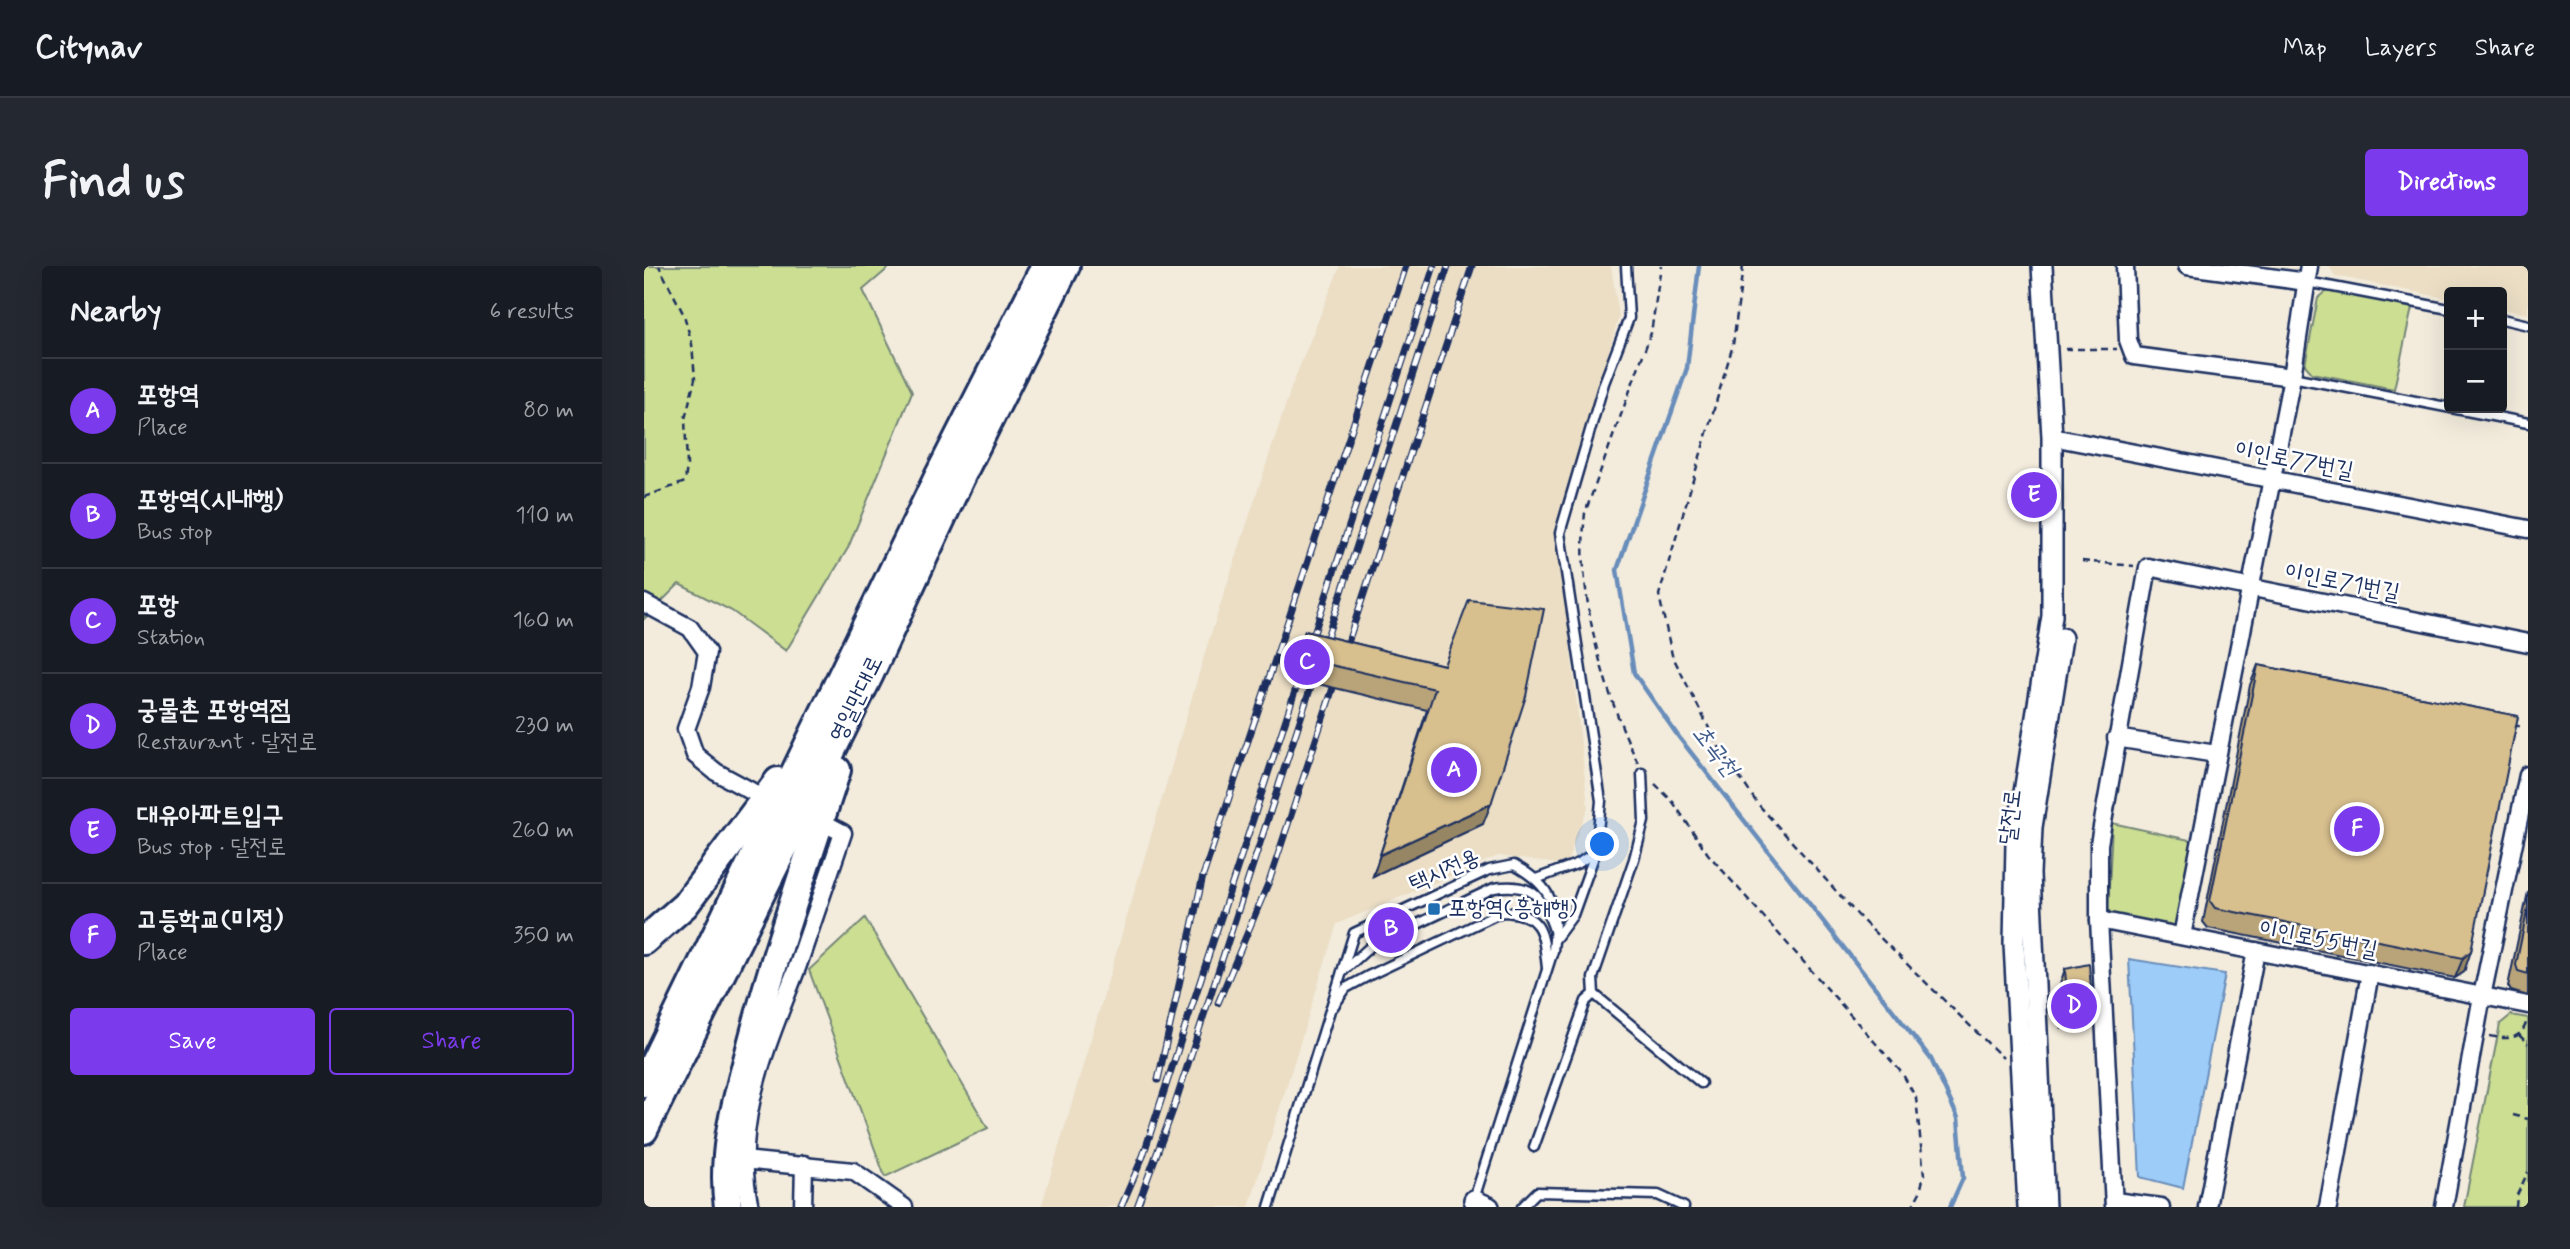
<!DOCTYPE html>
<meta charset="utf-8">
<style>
:root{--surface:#171b24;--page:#242831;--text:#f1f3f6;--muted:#9ea1a6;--line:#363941;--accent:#7c3aed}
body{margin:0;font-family:Mynerve,"Poor Story",sans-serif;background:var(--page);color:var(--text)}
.controls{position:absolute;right:21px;top:21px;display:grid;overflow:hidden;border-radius:7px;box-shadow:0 7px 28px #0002}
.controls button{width:63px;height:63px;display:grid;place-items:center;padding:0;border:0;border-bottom:2px solid var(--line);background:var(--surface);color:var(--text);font:35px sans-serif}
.you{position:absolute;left:959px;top:579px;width:24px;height:24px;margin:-18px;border:5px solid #fff;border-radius:50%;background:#1a73e8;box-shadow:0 0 0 10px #1a73e833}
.badge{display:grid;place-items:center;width:46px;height:46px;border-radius:50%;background:var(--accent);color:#fff;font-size:23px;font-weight:700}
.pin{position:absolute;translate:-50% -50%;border:4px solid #fff;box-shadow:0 2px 7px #0006}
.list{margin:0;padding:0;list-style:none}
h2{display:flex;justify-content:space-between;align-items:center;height:91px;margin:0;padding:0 28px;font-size:30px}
h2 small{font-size:23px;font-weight:400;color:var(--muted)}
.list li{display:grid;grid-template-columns:46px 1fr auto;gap:21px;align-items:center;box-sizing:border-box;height:105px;padding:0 28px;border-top:2px solid var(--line)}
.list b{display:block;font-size:26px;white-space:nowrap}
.list p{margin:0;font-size:23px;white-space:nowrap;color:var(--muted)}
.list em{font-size:23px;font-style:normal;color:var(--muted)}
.actions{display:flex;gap:14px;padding:21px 28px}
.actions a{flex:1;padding:16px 0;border:2px solid var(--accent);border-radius:7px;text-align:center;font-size:24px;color:var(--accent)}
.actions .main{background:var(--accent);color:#fff}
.map{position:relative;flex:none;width:1884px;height:941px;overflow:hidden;border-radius:7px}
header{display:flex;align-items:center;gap:42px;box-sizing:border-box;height:98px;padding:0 35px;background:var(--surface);border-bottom:2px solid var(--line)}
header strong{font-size:33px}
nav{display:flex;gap:38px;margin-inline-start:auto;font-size:24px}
.intro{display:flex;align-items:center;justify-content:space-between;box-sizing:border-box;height:168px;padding:0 42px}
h1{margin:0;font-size:49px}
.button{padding:18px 32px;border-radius:7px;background:var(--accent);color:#fff;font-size:24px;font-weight:700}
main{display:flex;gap:42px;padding:0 42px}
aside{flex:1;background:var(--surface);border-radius:7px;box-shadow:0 7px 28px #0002}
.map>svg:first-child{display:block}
.built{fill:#ebdec5}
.green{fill:#ccde92;stroke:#748678;stroke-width:2}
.water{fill:#9dccf8;stroke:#698dba;stroke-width:2}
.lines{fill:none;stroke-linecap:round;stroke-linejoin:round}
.stream{stroke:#698dba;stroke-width:4.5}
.service-casing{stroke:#1b2f5e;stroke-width:13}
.minor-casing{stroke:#1b2f5e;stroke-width:21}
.tertiary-casing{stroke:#1b2f5e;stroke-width:24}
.trunk-casing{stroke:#1b2f5e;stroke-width:32}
.path{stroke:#1b2f5e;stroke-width:2.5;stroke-dasharray:7 5;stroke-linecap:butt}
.service{stroke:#fff;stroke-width:8}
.minor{stroke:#fff;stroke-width:16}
.tertiary{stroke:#fff;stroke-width:19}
.trunk{stroke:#fff;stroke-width:26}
.rail-casing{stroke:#1b2f5e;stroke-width:7}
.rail{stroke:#fff;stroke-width:4.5;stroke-dasharray:13;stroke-linecap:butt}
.wall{fill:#b9a47a;stroke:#1b2f5e;stroke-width:2}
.shaded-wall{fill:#968663;stroke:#1b2f5e;stroke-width:2}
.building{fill:#d7bf8e;stroke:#1b2f5e;stroke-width:2}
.poi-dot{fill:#1f6fb2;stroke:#fff;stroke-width:2.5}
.labels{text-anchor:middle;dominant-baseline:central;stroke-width:5;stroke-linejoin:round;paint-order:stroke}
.street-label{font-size:23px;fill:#1b2f5e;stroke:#fff}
.poi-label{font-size:23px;fill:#1b2f5e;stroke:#fff;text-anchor:start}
.water-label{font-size:24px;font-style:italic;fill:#425e8c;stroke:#fff}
</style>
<header>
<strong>Citynav</strong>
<nav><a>Map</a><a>Layers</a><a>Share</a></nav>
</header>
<div class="intro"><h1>Find us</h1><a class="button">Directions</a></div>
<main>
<aside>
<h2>Nearby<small>6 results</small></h2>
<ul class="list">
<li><span class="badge">A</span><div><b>포항역</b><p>Place</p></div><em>80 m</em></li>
<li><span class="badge">B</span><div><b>포항역(시내행)</b><p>Bus stop</p></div><em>110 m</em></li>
<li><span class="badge">C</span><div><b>포항</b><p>Station</p></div><em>160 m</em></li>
<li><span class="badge">D</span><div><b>궁물촌 포항역점</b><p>Restaurant · 달전로</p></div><em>230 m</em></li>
<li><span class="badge">E</span><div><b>대유아파트입구</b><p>Bus stop · 달전로</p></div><em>260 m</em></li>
<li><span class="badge">F</span><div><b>고등학교(미정)</b><p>Place</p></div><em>350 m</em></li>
</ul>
<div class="actions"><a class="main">Save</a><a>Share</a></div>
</aside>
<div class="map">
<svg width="1884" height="941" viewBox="0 0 1884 941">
<rect width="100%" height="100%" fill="#f3ecdd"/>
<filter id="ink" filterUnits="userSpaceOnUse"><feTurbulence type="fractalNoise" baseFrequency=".0143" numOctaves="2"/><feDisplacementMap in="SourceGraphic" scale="14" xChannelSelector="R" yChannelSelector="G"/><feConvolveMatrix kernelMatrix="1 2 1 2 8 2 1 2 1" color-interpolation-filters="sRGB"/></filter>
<g filter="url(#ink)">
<!-- built -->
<g class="built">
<path d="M696,0H967L975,50L914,267L944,541L922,599L854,590L693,658L605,941H397L563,380L648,119Z"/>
<path d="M1685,0H1884V48L1858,43V26H1805V33L1691,10Z"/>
</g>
<!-- green -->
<g class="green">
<path d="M0,0H247L219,24L268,126L204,282L142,385L88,345L35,318L0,353Z"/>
<path d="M1685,24L1768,42L1750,123L1668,107L1661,99L1674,32Z"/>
<path d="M1468,557L1550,575L1535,658L1526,664L1469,653L1464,643Z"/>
<path d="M221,652L344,862L241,911L165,704Z"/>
<path d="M1867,749L1884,752V941H1820L1856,758Z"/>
</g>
<!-- water -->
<path class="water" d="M1485,693L1581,708L1539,922L1496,911Z"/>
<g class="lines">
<!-- stream -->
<path class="stream" d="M1055,0L1043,102L973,304L990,407L1034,470L1287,793L1314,852L1319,912L1306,941"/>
<defs>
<g id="service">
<path d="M1663,16L1805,43"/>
<path d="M1858,53L1884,59"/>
<path d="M1648,111L1884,157"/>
<path d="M998,507L1000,555L990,593L949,712L950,728L1057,817"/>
<path d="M892,613L935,597L952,585"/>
<path d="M912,672L929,649L952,585L957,535L916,267L960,117L985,52L982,0"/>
<path d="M698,706L727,680L850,622C888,616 898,629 910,664"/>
<path d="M689,741L702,722L726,709L858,646C899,647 899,667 903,702"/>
<path d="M890,881L942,735L950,728"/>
<path d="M625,941L710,667L845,604L870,599C910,621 914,641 909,685L830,933"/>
<path d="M878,941L893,926L1014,929L1040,941"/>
</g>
<g id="minor">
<path d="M1481,0L1484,74L1490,90L1648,111"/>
<path d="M1543,0L1663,16"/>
<path d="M1408,171L1884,263"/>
<path d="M0,337L46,362L63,386L57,421L42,463L51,489L72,506L107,525"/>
<path d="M1472,472L1572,488"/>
<path d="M1455,654L1884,739"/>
<path d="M1538,670L1648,111L1665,0"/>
<path d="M99,894L209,905L260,941"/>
<path d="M1470,935L1517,941"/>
<path d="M106,941C86,857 125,776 154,699C169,656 184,611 199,567L182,558"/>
<path d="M159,941L160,898"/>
<path d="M1470,941L1455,654V578L1504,301L1884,377"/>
<path d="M1563,941L1612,685"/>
<path d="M1684,941L1726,707"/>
<path d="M1800,941L1838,730L1884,509"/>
</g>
<g id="tertiary">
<path d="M830,934L845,941"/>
<path d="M1384,941L1370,678L1372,577L1408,350V171L1398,0"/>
<path d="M1401,941L1386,608L1388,561L1418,372"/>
</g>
<g id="trunk">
<path d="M0,675L41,639L134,515"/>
<path d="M0,817L294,211L401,0"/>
<path d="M0,864L225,410L316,213L422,0"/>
<path d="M84,941C76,884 93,834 107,779C131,686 163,596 193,504"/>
</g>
</defs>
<!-- service casing -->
<use href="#service" class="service-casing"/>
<!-- minor casing -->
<use href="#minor" class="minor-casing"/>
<!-- tertiary casing -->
<use href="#tertiary" class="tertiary-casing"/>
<!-- trunk casing -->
<use href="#trunk" class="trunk-casing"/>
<!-- path -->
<g class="path">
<path d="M1099,0L1089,79L1015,329L1028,389L1073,478L1113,537L1219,655L1359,792"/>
<path d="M1421,83H1473"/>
<path d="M0,231L41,216L43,199L41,153L51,113L48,78L40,49L15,0"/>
<path d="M1438,295L1490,300"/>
<path d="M1869,459L1879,461"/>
<path d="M994,497C959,425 932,327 941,247L1007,67L1017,0"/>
<path d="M1011,518L1029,536L1064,588L1258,807L1272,832L1280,909L1276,926L1268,941"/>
<path d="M1875,769L1884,778"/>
<path d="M1846,770C1864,774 1879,774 1883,753"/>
<path d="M1869,849L1884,853"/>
<path d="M1872,941L1873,929L1884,906"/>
</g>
<!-- service -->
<use href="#service" class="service"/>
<!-- minor -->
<use href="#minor" class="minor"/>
<!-- tertiary -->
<use href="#tertiary" class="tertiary"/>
<!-- trunk -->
<use href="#trunk" class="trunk"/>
<defs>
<g id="rail">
<path d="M574,737L626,613L828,0"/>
<path d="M514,814L559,610L762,0"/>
<path d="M477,941L499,890L790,0"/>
<path d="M493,941L529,844L804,0"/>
</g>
</defs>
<!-- rail casing -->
<use href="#rail" class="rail-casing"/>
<!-- rail -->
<use href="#rail" class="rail"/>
</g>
<!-- wall -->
<g class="wall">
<path d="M661,365L800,399L839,558L729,610L783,444L645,411Z"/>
<path d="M1614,399L1874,450L1820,706L1811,712L1564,662L1559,656L1606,419Z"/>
<path d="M1884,626V730L1867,725L1864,720Z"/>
<path d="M1421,703L1449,746L1444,761L1418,762L1416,718Z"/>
</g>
<!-- shaded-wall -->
<g class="shaded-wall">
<path d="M847,538L839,558L729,610L736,589Z"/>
<path d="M1827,685L1820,706L1811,712L1819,692Z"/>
<path d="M1424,746H1449L1444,761L1418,762Z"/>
</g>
<!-- building -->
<g class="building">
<path d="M825,334L900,343L882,430L847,538L736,589L791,423L652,391L661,365L800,399Z"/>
<path d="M1614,399L1874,450L1827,685L1819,692L1571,642L1566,635Z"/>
<path d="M1884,641V708L1874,705L1872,699Z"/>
<path d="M1445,698L1449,746H1424L1421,703Z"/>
</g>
</g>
<!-- markers -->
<rect class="poi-dot" x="783" y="636" width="14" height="14" rx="3.5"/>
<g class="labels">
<!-- street labels -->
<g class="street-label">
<text transform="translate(1650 195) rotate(11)">이인로77번길</text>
<text transform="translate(1698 317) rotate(11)">이인로71번길</text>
<text transform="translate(213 433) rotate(-64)">영일만대로</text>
<text transform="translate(1367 551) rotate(-83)">달전로</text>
<text transform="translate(801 605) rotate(-24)">택시전용</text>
<text transform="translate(1674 674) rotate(11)">이인로55번길</text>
</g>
<!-- poi labels -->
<g class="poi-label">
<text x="804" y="643">포항역(흥해행)</text>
</g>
<!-- water labels -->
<g class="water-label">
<text transform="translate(1071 485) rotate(52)">초곡천</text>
</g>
</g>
</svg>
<div class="controls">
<button>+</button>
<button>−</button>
</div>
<div class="you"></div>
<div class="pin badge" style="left:810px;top:504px">A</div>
<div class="pin badge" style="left:747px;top:664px">B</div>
<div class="pin badge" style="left:663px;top:396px">C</div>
<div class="pin badge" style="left:1430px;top:740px">D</div>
<div class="pin badge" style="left:1390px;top:229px">E</div>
<div class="pin badge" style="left:1713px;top:563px">F</div>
</div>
</main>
